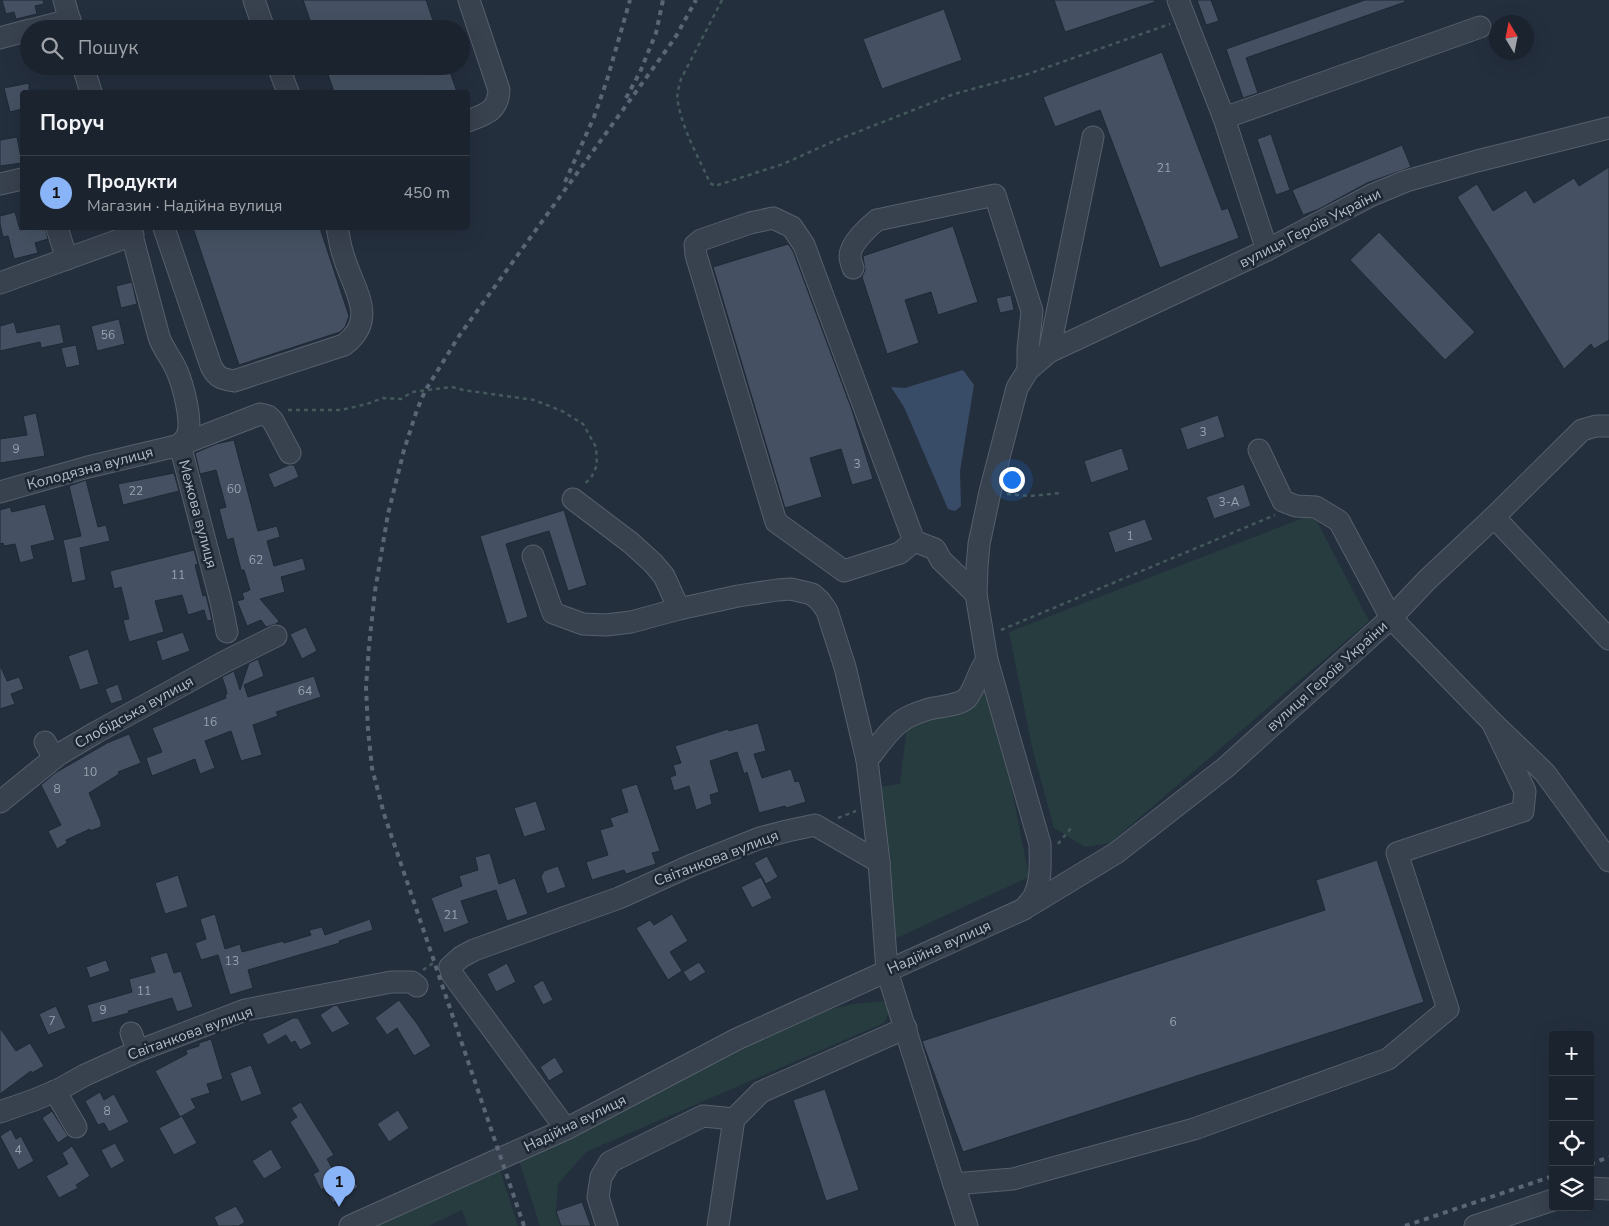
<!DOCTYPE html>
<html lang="uk">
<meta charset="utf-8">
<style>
:root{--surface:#1b232e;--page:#242b36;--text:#f1f3f6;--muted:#a0a4aa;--line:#39404a;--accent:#8ab4f8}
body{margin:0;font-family:"Nunito Sans",sans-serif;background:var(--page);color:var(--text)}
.controls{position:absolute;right:15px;bottom:15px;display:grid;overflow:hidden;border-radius:5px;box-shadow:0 5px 20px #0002}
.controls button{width:45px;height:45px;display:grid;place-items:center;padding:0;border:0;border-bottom:1px solid var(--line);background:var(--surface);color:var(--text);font:25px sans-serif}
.compass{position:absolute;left:1489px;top:15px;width:45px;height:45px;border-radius:50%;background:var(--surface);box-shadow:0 5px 20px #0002;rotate:350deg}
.you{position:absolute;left:1011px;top:479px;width:18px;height:18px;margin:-12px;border:4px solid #fff;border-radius:50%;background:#1a73e8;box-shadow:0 0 0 8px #1a73e833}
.badge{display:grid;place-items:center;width:32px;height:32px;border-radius:50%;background:var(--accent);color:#111;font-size:16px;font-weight:700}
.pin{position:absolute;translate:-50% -41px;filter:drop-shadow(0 1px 2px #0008)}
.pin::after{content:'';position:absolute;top:26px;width:18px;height:15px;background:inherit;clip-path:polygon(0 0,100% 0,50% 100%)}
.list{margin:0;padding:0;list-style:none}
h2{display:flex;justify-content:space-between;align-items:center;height:65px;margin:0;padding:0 20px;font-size:21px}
h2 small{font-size:16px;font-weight:400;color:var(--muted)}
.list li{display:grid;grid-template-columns:32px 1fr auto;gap:15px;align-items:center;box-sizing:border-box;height:75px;padding:0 20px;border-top:1px solid var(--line)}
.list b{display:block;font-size:19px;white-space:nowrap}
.list p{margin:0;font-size:16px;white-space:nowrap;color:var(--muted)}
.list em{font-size:16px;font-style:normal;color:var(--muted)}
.icon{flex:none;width:28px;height:28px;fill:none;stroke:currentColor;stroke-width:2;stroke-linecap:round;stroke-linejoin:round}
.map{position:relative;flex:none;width:1609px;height:1226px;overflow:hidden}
.search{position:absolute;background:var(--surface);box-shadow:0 5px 20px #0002;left:20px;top:20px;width:450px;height:55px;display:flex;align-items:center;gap:12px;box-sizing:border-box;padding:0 18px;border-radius:28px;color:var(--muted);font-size:19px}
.panel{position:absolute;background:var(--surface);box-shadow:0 5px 20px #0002;left:20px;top:90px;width:450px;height:140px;border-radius:5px}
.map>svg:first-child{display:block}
.green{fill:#263c3f}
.water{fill:#394c67}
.building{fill:#455162;stroke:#1f2835}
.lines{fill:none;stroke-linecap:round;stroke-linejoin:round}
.minor-casing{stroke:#565f6c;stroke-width:23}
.path{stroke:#44595c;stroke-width:2.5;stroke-dasharray:4 4;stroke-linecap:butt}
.minor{stroke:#38414e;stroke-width:21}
.rail{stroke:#5a6575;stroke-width:4;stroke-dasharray:5 5;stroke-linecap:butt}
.labels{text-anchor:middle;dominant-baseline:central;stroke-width:5;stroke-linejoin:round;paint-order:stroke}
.number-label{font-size:12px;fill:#98a1af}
.street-label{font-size:15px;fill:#b4bcc9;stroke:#1d2633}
</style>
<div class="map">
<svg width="1609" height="1226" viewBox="0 0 1609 1226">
<rect width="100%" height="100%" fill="#242f3e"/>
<!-- green -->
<g class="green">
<path d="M1313,514L1369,621L1110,843L1085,847L1054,828L1032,747L1009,632Z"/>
<path d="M984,691L1010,780L1029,877L888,942L879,787L900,784L909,709Z"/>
<path d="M884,1001L889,1013L884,1023L586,1152L558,1184L556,1211L561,1226H540L519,1161L664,1084L827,1010L853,1004Z"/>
<path d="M499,1167L518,1226H468L462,1210L428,1226H370Z"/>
</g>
<!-- water -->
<path class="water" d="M963,370L974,385L960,471L961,506L955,511L948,509L904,407L891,387L905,388Z"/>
<!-- building -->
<g class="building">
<path d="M2,0H43L44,4L35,6L37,14L16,19L14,12L6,14Z"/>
<path d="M303,0H426L436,29H313Z"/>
<path d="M1054,0H1155V2L1065,32Z"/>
<path d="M1197,0H1211L1219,21L1206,25Z"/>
<path d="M1365,0H1405V2L1246,58L1258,93L1243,98L1226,49Z"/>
<path d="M944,9L962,60L882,89L863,39Z"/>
<path d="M1162,52L1222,210L1228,208L1239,238L1160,268L1100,110L1055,127L1043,97Z"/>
<path d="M325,66H448L457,92H334Z"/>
<path d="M29,83V92H22V109L10,112L4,88Z"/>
<path d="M1271,134L1290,190L1276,195L1257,139Z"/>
<path d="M17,137L22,163L0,166V140Z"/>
<path d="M1402,145L1411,167L1367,183L1319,209L1303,215L1292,190Z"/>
<path d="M1609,167V340L1594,349L1591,344L1564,369L1457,197L1477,184L1493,211L1526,190L1534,203L1574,178L1579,186Z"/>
<path d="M15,212L20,230L30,228H45L48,239L35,243L38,253L14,259L8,236L3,237L0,224V216Z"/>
<path d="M953,226L978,302L938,315L931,292L905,300L919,343L887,354L862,277L865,270L863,256Z"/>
<path d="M193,228H320L349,316L345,327L340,332L239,365Z"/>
<path d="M1379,232L1475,332L1445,360L1350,260Z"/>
<path d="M788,244L793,251L852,410L873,479L852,485L841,449L810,458L822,497L785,508L713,267Z"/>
<path d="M132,282L137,304L121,308L116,286Z"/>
<path d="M1011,295L1014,310L1000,313L996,298Z"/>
<path d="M119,319L125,344L97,351L91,326Z"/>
<path d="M14,322L17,333L60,324L64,343L41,348L40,342L0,351V326Z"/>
<path d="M76,345L80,365L66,368L61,348Z"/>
<path d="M36,413L45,456L0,463V439L27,435L23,416Z"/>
<path d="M1218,415L1225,437L1187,450L1180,428Z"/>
<path d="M234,440L258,531L277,526L280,537L267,541L274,566L303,558L306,570L281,577L285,592L260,599L279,621L276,624L266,627L261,620L247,626L237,601L244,599L242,593L250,590L244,570H241L233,538L227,540L219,509L226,507L216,470L200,474L195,453L216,444Z"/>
<path d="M1122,448L1129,470L1091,483L1084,461Z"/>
<path d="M289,465H294L299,477L274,488L268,474Z"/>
<path d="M174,473L179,491L123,505L118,484Z"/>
<path d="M86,480L98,527L106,525L110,541L80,548L86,580L72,583L63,540L81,536L69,486Z"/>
<path d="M1244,484L1251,506L1214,519L1206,497Z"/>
<path d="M45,504L55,540L31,546L34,559L20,563L15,544L4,546L3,543L0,544V510L10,507L12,512Z"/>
<path d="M564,510L587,585L568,591L549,531L506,544L528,617L507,624L480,536Z"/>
<path d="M1145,519L1153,540L1115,553L1108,532Z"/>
<path d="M194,550L198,564L195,565L203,596L206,595L212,620L207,621L204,610L188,615L182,595L155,601L164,632L129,642L123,620L129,619L121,587L114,589L110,571Z"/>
<path d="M306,627L317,651L302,659L290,634Z"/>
<path d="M183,632L190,651L162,661L156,641Z"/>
<path d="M88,649L99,684L80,690L68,656Z"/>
<path d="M258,659L264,676L244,685L248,697L314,676L321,697L276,712L278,716L253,725L262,755L241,761L231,731L205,741L215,768L200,774L195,759L152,776L146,758L162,752L152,728L226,698L225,695L227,694L226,689L222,677L234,671L240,690L249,663Z"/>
<path d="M0,667H1L7,681L19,677L24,689L11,694L15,704L0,709Z"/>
<path d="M118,684L123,700L111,704L105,689Z"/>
<path d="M758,723L766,751L754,754L762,778L791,769L795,782L799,781L806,802L786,808L785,806L759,813L747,772L744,774L737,752L710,761L719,792L710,795L712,804L696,810L689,786L674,791L670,777L676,775L673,765L681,763L675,746L728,729L729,731Z"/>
<path d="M129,734L141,763L118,772L119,774L89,793L101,822V827L90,831V829L66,840L67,843L57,849L48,831L61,825L41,785L55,773L107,743Z"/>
<path d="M637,784L660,851L652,853L656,864L626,874L624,870L592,880L586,862L608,855L600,830L613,826L610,818L628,812L621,789Z"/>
<path d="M536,801L546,830L524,837L514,808Z"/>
<path d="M490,853L499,884L515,878L528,914L507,921L496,890L461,901L469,923L444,933L431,898L462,886L459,876L478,870L475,857Z"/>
<path d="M767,856L778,877L766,884L754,863Z"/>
<path d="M1377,860L1424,1002L963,1152L922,1041L1325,910L1316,880Z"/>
<path d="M558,866L566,887L547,894L541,877L544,871Z"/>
<path d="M178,875L188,907L165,914L155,883Z"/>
<path d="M761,877L772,898L752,908L741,887Z"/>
<path d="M215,914L225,949L240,944L242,952L283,941L284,943L311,935L309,930L322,927L325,935L370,919L373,930L339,941L340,943L248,970L253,988L230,995L218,955L201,960L195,943L206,939L200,919Z"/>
<path d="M672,914L688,941L670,952L682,971L668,980L636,928L650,920L654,925Z"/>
<path d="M167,952L174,973L181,971L193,1007L177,1012L172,998L128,1011L129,1013L92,1023L87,1005L132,992L129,979L155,972L150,957Z"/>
<path d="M106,960L110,971L90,978L86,967Z"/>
<path d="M699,962L706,972L690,982L683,972Z"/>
<path d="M507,963L516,982L496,992L487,974Z"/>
<path d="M543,980L553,1000L543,1005L533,986Z"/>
<path d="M399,1000L418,1025L431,1046L414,1056L397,1028L387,1035L375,1018Z"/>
<path d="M337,1005L350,1024L332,1033L320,1015L333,1006Z"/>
<path d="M56,1006L66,1028L48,1035L39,1014Z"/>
<path d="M293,1018H298L312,1044L300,1050L295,1041L291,1043L286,1035L268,1045L262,1034Z"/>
<path d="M0,1028L16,1051L30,1043L44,1066L32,1073L31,1071L0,1094Z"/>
<path d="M211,1039L223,1079L207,1084L210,1093L191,1099L196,1108L180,1117L155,1071L187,1054L186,1050L199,1046V1043Z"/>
<path d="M555,1057L564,1072L549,1081L540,1067Z"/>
<path d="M251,1065L262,1094L241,1102L230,1073Z"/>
<path d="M825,1089L859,1190L826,1201L793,1100Z"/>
<path d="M100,1092L104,1100L114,1094L129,1122L109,1132L104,1123L98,1125L85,1101Z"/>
<path d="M301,1102L334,1155L327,1159L338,1179L349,1172L358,1187L333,1203L325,1188L321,1190L313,1174L319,1171L290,1122L297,1117L291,1108Z"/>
<path d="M398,1110L409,1128L389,1142L377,1124Z"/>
<path d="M52,1111L68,1136L58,1143L42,1118Z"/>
<path d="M182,1116L197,1143L174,1155L159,1128Z"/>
<path d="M11,1129L16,1139L21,1136L34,1161L18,1170L0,1136Z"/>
<path d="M115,1143L125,1161L111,1169L101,1150Z"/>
<path d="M72,1146L90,1176L76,1185L78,1188L59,1198L46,1176L68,1164L62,1153Z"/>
<path d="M271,1149L282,1168L264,1179L252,1161Z"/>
<path d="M582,1202L591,1226H561L556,1211Z"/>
<path d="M236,1206L245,1222L239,1226H218L214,1217Z"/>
</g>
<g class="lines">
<defs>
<g id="minor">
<path d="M64,0L72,29"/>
<path d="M254,0L264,29"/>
<path d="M1178,0L1224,118L1267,250"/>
<path d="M35,29L70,20"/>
<path d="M0,38L29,30"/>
<path d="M83,66L91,92"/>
<path d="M278,66L288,92"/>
<path d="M1224,118L1480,27"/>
<path d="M468,121C486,114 498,111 499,90L469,0"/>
<path d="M0,184L22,179"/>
<path d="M57,228L67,259"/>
<path d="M130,228L159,337C163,349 172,359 177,371C183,385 193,422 187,436C185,439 182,442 180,445L221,602L227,632"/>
<path d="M164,228L211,366C217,378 222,379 234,381L344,345C380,318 352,288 343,254C340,246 339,236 337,228"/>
<path d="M853,268C852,265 850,260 850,256C850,244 868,227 877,220L995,195L1032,311L1028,349V370"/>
<path d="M0,283L133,235"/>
<path d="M1049,352L1093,137"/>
<path d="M1259,450L1283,501L1296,506L1316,507L1339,521L1391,618L1427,580L1494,517L1582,430L1596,426H1609"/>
<path d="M0,492L88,467L180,445L260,414L268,416L273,421L290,453"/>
<path d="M573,499L631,543L653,563L664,576L679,609"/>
<path d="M1494,517L1609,639"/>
<path d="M914,541L900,553L844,571L776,522L696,255L695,245L701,240L750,223L773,218L792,227L804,245L914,541L935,549L941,560L976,594"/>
<path d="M533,556L553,613L583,624L606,625L631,622L679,609L738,596L777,590L791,589L812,594L820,601L827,611L845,667L867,760L879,862"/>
<path d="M45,742L54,758"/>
<path d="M867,760C878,747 892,725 908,717C914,714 922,711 929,709C940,706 959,706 967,698C976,687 978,671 987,660"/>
<path d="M0,802L58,755L95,733L224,662L276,636"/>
<path d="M1027,907L1116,853L1225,768L1391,618L1492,722L1545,773L1609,861"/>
<path d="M131,1033L138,1051"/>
<path d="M55,1091L76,1127"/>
<path d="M0,1112L34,1100L60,1089L85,1075L138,1051L245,1010L391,982H412L417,986"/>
<path d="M566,1129L452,974L450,967L461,957L474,950L619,898L692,865L760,838L787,831L815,825L879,862L887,971L967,1226"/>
<path d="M954,1184L1013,1179L1194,1129L1388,1059L1448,1009L1397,853L1523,811L1525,791L1492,722"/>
<path d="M1590,1188L1609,1189"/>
<path d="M350,1226L566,1129L737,1039L1024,909C1027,905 1032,900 1034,896C1042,880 1040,861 1040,844L987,660L976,594L977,567L979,544L990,492L1017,388L1028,370L1049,352L1267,250L1372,195L1406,181L1477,161L1609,128"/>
<path d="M607,1226L598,1197L601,1177L610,1162L703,1116L734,1119"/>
<path d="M718,1226L734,1119L761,1092L906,1028"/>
<path d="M1475,1226L1553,1200"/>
</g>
</defs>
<!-- minor casing -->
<use href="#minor" class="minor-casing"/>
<!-- path -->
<g class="path">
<path d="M722,0L681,79C679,87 676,95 678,103C683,131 699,158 710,183L715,186L783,164L832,142L954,94L1028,74L1170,24"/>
<path d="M288,410H341L367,404L383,398L401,399L412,392L452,387L463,390L534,400L562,411L583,424L596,447L597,465L591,478L583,485"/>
<path d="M1007,494L1030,496L1061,493"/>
<path d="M1001,630L1275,515"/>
<path d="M838,818L856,811"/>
<path d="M1058,844L1072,827"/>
<path d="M423,970L433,963"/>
</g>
<!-- minor -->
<use href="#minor" class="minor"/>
<!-- rail -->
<g class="rail">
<path d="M626,98L640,72L656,33L663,0"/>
<path d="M565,182L594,117L607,80L630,0"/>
<path d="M1590,1164L1609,1157"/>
<path d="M524,1226L384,814L372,768L368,730L366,687L369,646L375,591L388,514L404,450L417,410L425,391L459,336L675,38L696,0"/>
<path d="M1405,1226L1553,1176"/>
</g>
</g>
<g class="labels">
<!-- number labels -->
<g class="number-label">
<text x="1164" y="168">21</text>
<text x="108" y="335">56</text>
<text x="1203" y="432">3</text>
<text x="16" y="449">9</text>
<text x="857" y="464">3</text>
<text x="234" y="489">60</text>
<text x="136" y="491">22</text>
<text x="1229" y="502">3-А</text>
<text x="1130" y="536">1</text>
<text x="256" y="560">62</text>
<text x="178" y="575">11</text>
<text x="305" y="691">64</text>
<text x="210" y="722">16</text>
<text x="90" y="772">10</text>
<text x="57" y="789">8</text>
<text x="451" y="915">21</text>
<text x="232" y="961">13</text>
<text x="144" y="991">11</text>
<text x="103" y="1010">9</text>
<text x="52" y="1021">7</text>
<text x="1173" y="1022">6</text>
<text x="107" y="1111">8</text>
<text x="18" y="1150">4</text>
</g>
<!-- street labels -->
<g class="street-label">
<text transform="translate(1310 228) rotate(-27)">вулиця Героїв України</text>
<text transform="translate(90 468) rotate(-15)">Колодязна вулиця</text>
<text transform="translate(198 514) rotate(75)">Межова вулиця</text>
<text transform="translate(1327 676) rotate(-42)">вулиця Героїв України</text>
<text transform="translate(134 712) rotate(-29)">Слобідська вулиця</text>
<text transform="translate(716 858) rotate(-21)">Світанкова вулиця</text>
<text transform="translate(939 947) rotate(-24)">Надійна вулиця</text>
<text transform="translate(190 1033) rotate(-20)">Світанкова вулиця</text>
<text transform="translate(575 1123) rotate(-26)">Надійна вулиця</text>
</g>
</g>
</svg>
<div class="controls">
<button>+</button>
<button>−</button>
<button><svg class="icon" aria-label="locate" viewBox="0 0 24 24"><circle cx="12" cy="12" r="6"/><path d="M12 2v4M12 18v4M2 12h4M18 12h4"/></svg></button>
<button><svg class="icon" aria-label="layers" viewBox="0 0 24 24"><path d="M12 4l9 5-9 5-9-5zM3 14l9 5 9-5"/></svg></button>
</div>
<svg class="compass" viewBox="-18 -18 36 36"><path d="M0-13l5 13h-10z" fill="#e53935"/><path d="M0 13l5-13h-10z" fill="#a0a4aa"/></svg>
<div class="you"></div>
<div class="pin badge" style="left:339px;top:1207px">1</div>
<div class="search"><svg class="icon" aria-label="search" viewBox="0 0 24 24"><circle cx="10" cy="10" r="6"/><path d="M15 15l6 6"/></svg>Пошук</div>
<section class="panel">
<h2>Поруч<small></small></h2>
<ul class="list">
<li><span class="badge">1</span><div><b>Продукти</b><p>Магазин · Надійна вулиця</p></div><em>450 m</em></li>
</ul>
</section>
</div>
